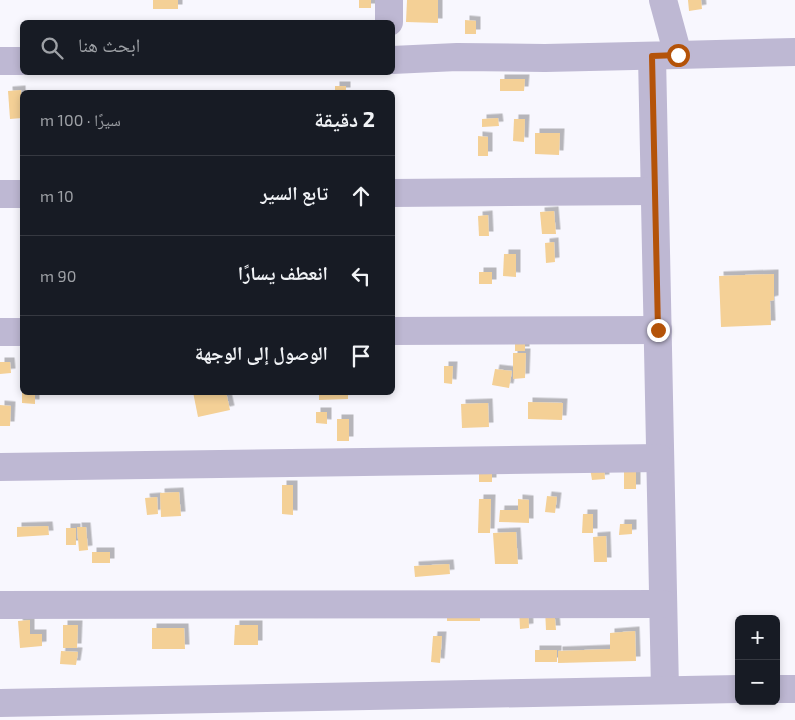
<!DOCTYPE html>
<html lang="ar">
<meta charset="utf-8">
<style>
:root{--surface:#171b24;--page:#242831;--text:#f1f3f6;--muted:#9ea1a6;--line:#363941}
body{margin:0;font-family:"Exo 2","Noto Naskh Arabic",sans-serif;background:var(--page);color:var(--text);direction:rtl}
.controls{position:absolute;right:15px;bottom:15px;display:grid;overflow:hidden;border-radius:8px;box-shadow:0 2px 8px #0003}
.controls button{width:45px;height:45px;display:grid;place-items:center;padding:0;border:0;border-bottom:1px solid var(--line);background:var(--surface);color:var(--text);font:25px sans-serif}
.stop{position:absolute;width:15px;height:15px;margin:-11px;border:4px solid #b45309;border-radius:50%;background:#fff}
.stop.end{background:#b45309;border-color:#fff;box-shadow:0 1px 5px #0008}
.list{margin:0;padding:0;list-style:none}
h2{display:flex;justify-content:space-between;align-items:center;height:65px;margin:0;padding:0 20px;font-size:21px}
h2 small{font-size:16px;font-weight:400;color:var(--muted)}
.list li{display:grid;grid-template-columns:32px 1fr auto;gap:15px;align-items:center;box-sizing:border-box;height:80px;padding:0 20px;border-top:1px solid var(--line)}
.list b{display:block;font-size:19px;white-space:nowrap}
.list em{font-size:16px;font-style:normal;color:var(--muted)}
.icon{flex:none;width:28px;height:28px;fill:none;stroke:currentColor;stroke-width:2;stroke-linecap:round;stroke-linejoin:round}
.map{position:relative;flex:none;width:795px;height:720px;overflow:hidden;direction:ltr}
.search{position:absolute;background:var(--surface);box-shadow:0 2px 8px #0003;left:20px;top:20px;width:375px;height:55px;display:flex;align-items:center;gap:12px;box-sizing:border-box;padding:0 18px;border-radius:8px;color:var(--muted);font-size:19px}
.panel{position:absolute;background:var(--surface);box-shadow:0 2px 8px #0003;left:20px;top:90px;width:375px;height:305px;border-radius:8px;direction:rtl}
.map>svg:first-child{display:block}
.building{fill:#f4d096;filter:url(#shadow)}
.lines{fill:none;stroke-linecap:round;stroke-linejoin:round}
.minor{stroke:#beb8d3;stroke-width:28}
.route{stroke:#b45309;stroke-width:6}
</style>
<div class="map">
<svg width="795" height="720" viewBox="0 0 795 720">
<defs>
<filter id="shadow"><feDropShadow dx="4.5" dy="-4.5" stdDeviation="0" flood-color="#0004"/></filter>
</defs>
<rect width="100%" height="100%" fill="#f8f7fe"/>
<!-- building -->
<g class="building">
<rect x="153" y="0" width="25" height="9"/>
<rect x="359" y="0" width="12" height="8"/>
<path d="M407,0H438V23L406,22Z"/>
<path d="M688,0H701L702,9L689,11Z"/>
<path d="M465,20L476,21V34H465Z"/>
<path d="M500,79H525L524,91H500Z"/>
<rect x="335" y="86" width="11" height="6"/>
<path d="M21,90L22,118L10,119L8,91Z"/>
<path d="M498,118L499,126L482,127V119Z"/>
<path d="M514,119H525L524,142L513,141Z"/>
<path d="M535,133H560L559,155L535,154Z"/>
<path d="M478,136L488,137V156H478Z"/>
<path d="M554,211L556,234H542L540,212Z"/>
<path d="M488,215L489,236H479L478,216Z"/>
<path d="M554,242L555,262L546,263L545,243Z"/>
<path d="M504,254H516V277L503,276Z"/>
<rect x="479" y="272" width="13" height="12"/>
<path d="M774,274V300L770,301L771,325L721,327L719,276Z"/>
<rect x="515" y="337" width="10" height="14"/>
<path d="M513,353H526L525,378L513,379Z"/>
<path d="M0,362H10L11,373L0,374Z"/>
<path d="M444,366H453L452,384L444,383Z"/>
<path d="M495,369L512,371L509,388L492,385Z"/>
<path d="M22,392H35V404L22,403Z"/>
<path d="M193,392H226L230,410L198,417Z"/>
<path d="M319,392H348V399L319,400Z"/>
<path d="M528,402L563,403L562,420L528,419Z"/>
<path d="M488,403L489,427L462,428L461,404Z"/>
<path d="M0,405L11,406L10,426H0Z"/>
<path d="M316,412H327V424L316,423Z"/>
<rect x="337" y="419" width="12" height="22"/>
<path d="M604,466L605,479L592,480L590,468Z"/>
<rect x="624" y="470" width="12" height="19"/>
<rect x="479" y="471" width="13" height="11"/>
<path d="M282,485H293V515L282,514Z"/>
<path d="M179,492L181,516L161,517L160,493Z"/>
<path d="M547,496L557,497L555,513L545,512Z"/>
<path d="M157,497L158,514L147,515L145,498Z"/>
<path d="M479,499H491L490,533H478Z"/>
<path d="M518,499L529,500V523L499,522L500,510H518Z"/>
<path d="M583,514H593V533H582Z"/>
<path d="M620,524H632V534L619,535Z"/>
<path d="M48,526L49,535L17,537V527Z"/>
<path d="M77,527H86L88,550L79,551Z"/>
<rect x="66" y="528" width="10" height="17"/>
<path d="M516,532L518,564H495L493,533Z"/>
<path d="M606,536L607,562H594L593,537Z"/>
<rect x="92" y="552" width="18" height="11"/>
<path d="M449,564L450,574L415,577L414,566Z"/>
<rect x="447" y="606" width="33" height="15"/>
<path d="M528,606L529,628L520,629L519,607Z"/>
<path d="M554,608L556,630H546L545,609Z"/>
<path d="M30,620V634H42V646L20,648L18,621Z"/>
<path d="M63,625H78L77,648H63Z"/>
<path d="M235,625H258V645H234Z"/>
<path d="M152,628H184L185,649H152Z"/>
<path d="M635,631L636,661L558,663V651L610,649V633Z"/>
<path d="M433,636H442L440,663L431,662Z"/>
<rect x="535" y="650" width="22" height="12"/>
<path d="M61,651L78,652L76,665L60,664Z"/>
</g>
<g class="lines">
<!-- minor -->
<g class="minor">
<path d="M389,0V22"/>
<path d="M678,55L795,52"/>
<path d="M652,56L665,690"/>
<path d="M392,60L457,57L545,58L678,55L663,0"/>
<path d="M0,61H22"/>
<path d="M392,193L654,191"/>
<path d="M0,194H22"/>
<path d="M392,331L658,330"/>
<path d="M0,332H22"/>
<path d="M0,467L660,458"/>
<path d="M0,605L663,604"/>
<path d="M776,689H795"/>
<path d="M0,703L739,689"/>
</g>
</g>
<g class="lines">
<!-- route -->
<path class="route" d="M658,330L652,56L678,55"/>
</g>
</svg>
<div class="controls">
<button>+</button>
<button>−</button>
</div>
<div class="stop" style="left:678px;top:55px"></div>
<div class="stop end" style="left:658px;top:330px"></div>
<div class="search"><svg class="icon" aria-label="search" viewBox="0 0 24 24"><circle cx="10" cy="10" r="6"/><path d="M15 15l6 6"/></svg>ابحث هنا</div>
<section class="panel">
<h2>2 دقيقة<small>سيرًا · 100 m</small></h2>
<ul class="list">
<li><svg class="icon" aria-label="ahead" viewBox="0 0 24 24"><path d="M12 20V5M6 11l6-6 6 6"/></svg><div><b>تابع السير</b></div><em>10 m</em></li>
<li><svg class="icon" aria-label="left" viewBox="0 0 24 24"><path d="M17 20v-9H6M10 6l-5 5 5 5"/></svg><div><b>انعطف يسارًا</b></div><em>90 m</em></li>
<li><svg class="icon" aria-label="arrive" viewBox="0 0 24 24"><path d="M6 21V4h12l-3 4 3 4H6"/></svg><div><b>الوصول إلى الوجهة</b></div></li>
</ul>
</section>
</div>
